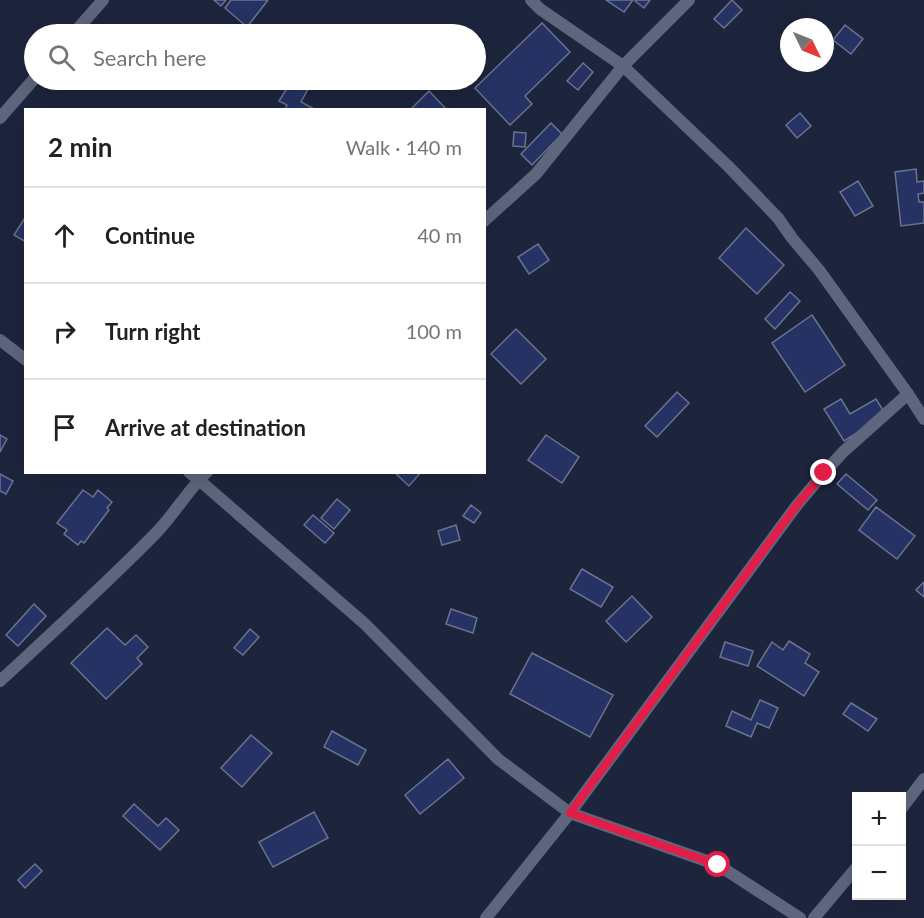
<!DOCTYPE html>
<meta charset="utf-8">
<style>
:root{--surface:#fff;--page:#f6f6f6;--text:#202124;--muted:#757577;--line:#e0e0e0}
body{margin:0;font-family:Lato,sans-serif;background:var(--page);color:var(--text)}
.controls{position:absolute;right:18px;bottom:18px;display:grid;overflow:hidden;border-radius:0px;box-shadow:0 6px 24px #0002}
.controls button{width:54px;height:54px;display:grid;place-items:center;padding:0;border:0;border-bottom:2px solid var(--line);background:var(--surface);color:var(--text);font:30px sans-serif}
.compass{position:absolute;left:780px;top:18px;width:54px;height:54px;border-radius:50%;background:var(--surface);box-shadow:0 6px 24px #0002;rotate:133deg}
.stop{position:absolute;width:18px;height:18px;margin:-14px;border:4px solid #e11d48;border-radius:50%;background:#fff}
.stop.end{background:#e11d48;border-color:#fff;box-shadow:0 2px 6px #0008}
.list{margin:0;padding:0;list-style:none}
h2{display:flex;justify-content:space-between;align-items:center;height:78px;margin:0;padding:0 24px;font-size:26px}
h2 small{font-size:20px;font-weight:400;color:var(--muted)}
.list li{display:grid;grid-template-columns:39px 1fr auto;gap:18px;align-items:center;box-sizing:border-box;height:96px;padding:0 24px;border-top:2px solid var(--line)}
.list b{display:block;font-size:22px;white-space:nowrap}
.list em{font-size:20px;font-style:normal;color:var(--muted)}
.icon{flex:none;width:33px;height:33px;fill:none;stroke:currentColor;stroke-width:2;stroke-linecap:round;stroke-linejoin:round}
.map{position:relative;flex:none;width:924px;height:918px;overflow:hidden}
.search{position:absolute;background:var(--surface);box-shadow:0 6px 24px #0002;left:24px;top:24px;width:462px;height:66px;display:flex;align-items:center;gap:15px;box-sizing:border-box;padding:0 21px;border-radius:33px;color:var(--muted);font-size:22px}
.panel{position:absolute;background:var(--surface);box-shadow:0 6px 24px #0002;left:24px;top:108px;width:462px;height:366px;border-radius:0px}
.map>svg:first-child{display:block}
.building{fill:#253263;stroke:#6a7390;stroke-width:1.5}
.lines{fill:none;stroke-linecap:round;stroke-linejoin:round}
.street{stroke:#5d667d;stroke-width:12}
.route{stroke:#e11d48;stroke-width:8}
</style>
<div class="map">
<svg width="924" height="918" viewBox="0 0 924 918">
<rect width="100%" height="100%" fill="#1d253d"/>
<!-- building -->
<g class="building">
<path d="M214,0H226L221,6Z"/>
<path d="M231,0H268L247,27L225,8Z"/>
<path d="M606,0H633L624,12Z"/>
<path d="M636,0H650L644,8L635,1Z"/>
<path d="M732,0L742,10L724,28L714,19Z"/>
<path d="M542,23L570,52L525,96L532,104L510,125L475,88Z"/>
<path d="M845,25L863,39L851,54L833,40Z"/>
<path d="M583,63L593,72L578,90L567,81Z"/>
<path d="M292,80H302L300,85L308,89L301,102L316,110H285L287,105L279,101Z"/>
<path d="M429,91L447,110H410Z"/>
<path d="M800,113L811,126L797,138L786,125Z"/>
<path d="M551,123L562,134L532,165L521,154Z"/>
<path d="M514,132L526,133L525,147L513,146Z"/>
<path d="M916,169L917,182L924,181V193L918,194L919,202H924V223L901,226L895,172Z"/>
<path d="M858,181L873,206L855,216L840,192Z"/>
<path d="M26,216V242L14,235Z"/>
<path d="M746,228L784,265L757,294L719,258Z"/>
<path d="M538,244L549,260L529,274L518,257Z"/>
<path d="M790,292L800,301L775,329L765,319Z"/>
<path d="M812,315L845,365L805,392L772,343Z"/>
<path d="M516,329L546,359L521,384L491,354Z"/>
<path d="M677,392L689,403L657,437L645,426Z"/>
<path d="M841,399L850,414L876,399L886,415L844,441L824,409Z"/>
<path d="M0,435L7,439L0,452Z"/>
<path d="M546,435L579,457L562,483L528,460Z"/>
<path d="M394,472H421L409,486Z"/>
<path d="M0,474L13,481L6,494L0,491Z"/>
<path d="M846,474L877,500L868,510L837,484Z"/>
<path d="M83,490L93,497L98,490L112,502L107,508L109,510L84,543L81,541L78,545L64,534L67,530L57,523Z"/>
<path d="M337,499L350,510L334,529L321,518Z"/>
<path d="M471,505L481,513L474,523L463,516Z"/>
<path d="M876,507L915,536L897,559L859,530Z"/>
<path d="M313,515L334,533L325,543L304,525Z"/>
<path d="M456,525L460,540L442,545L438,531Z"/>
<path d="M582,569L613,587L601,607L570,589Z"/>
<path d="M924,582V597L916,590Z"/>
<path d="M632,596L652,617L626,642L606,621Z"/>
<path d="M34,604L46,616L18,646L6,635Z"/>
<path d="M451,609L477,618L473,633L446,624Z"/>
<path d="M107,628L125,645L136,635L148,647L137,658L142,664L106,699L71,663Z"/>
<path d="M250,629L259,637L243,655L234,648Z"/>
<path d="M789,641L810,654L805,663L819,672L804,696L757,666L772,642L783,650Z"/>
<path d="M725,642L753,651L748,666L720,657Z"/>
<path d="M532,653L613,695L590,737L510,694Z"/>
<path d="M760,700L778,708L769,728L757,723L751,737L726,726L732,711L751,720Z"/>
<path d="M851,703L877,719L868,731L843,714Z"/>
<path d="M332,731L366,750L358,765L324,747Z"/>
<path d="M251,735L272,753L242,787L221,768Z"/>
<path d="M448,759L464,778L420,814L405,795Z"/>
<path d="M134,804L158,826L166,818L179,830L160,850L123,816Z"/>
<path d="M314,812L328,838L273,867L259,842Z"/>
<path d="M35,864L42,871L25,888L18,880Z"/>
</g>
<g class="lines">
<!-- street -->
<g class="street">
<path d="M531,0L540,9L623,66L728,166L778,218L792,238L819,270L908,394L924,419"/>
<path d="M73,34L103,0"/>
<path d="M0,118L34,79"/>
<path d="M484,221L536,174L623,66L689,0"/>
<path d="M0,340L26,360"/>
<path d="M189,472L199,480L365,624L498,759L570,813L718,865L800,918"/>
<path d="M0,681C53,632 106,584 157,532C175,513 188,490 207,472"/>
<path d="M902,808L924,779"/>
<path d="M486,918L570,813L797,505L824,473L843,452L908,394"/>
<path d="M814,918L856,868"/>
</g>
</g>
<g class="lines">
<!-- route -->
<path class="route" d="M718,865L570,813L797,505L824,473"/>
</g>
</svg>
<div class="controls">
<button>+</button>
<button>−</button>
</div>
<svg class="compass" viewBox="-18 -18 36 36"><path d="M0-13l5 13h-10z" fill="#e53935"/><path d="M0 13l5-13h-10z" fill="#757577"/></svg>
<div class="stop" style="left:718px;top:865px"></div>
<div class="stop end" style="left:824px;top:473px"></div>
<div class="search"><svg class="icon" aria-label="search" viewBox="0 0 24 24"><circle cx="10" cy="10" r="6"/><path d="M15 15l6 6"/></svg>Search here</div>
<section class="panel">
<h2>2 min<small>Walk · 140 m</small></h2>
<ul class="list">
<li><svg class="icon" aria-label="ahead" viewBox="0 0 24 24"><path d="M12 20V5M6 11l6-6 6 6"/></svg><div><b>Continue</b></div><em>40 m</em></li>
<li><svg class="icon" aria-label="right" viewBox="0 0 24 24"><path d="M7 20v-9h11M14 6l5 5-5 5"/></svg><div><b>Turn right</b></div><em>100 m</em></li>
<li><svg class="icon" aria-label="arrive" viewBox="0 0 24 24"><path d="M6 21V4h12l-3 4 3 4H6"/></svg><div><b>Arrive at destination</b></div></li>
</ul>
</section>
</div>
